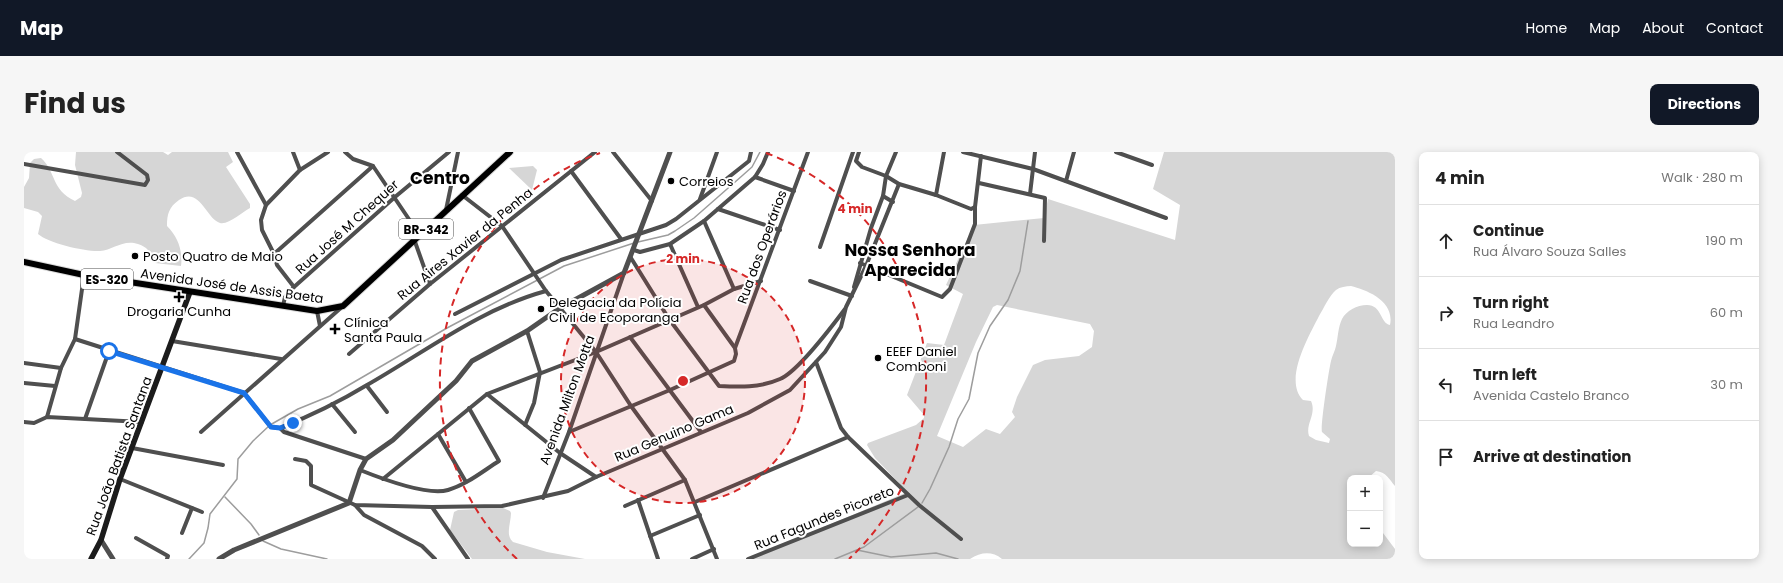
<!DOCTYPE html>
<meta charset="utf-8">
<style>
:root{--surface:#fff;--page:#f6f6f6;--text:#222;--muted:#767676;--line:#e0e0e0;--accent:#111827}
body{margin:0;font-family:Poppins,sans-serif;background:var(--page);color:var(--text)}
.controls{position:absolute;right:12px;bottom:12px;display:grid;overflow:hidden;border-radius:8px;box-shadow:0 2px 10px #0003}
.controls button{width:36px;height:36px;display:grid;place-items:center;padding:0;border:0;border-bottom:1px solid var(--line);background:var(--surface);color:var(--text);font:20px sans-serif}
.stop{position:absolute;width:12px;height:12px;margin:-9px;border:3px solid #1a73e8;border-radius:50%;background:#fff}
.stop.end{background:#1a73e8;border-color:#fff;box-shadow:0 1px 4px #0008}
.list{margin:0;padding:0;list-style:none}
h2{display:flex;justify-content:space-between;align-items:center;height:52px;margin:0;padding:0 16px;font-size:17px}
h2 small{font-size:13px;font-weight:400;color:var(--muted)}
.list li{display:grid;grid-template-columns:26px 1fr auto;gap:12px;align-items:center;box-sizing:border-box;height:72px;padding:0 16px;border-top:1px solid var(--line)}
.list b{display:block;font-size:15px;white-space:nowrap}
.list p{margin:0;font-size:13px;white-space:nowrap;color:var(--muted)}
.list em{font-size:13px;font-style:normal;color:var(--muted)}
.icon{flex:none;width:22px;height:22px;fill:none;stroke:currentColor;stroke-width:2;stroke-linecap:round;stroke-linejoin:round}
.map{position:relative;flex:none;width:1371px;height:407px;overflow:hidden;border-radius:8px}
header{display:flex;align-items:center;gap:24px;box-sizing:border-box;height:56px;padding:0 20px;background:var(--accent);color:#fff}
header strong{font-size:19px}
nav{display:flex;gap:22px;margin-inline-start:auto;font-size:14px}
.intro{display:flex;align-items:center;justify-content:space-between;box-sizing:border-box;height:96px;padding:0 24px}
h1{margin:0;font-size:28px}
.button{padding:10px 18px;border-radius:8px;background:var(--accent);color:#fff;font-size:14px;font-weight:700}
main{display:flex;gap:24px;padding:0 24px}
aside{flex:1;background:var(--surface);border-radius:8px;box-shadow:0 2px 10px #0003}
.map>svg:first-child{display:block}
.green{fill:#d6d6d6;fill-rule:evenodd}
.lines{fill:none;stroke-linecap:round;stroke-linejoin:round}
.stream{stroke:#9d9d9d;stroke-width:1.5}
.primary-casing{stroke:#dbdbdb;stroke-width:8}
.minor{stroke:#4f4f4f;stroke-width:4}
.tertiary{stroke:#4f4f4f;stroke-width:5}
.secondary{stroke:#1c1c1c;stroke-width:5.5}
.primary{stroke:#000;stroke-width:6}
.route{stroke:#1a73e8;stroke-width:5}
.ring{fill:none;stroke:#d62828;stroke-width:2;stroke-dasharray:7 5}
.poi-dot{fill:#000;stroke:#fff;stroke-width:1.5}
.labels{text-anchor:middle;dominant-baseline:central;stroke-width:4;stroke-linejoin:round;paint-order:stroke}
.shield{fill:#fff;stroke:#4c4c4c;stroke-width:1}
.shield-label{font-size:12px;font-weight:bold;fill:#000}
.poi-label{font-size:13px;fill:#000;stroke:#fff;text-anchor:start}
.street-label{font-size:13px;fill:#000;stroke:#fff}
.district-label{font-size:17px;font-weight:bold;fill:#000;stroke:#fff}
.centre{fill:#d62828;stroke:#fff;stroke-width:2}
.ring-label{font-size:12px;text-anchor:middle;font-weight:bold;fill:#d62828;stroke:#fff;stroke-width:4;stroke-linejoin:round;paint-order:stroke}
</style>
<header>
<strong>Map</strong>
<nav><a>Home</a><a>Map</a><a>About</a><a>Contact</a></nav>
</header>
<div class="intro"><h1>Find us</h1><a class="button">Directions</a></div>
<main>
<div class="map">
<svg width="1371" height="407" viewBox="0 0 1371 407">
<rect width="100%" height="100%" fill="#fff"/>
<!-- green -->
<g class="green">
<path d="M52,0H139L144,3L148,0H204L209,10L202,15L226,52V56C218,60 205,73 196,71C182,67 176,34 155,48C145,55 143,62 143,74C154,85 159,99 157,114L131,111C124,104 129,97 114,92C99,87 89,98 76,99C62,100 24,91 14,82L18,64L14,60L0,56V35L5,26L6,11L10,7L17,6C32,19 27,38 51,49L57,45L58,41L51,13Z"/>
<path d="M1140,0H1371V334C1365,327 1362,320 1352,319L1344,326H1326V392H1356V377L1371,397V407H978C968,399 957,400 946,407H723L881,341L880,336L851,306L843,293L844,291L892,273L900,266V263L883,243L903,191L920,193L939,142L922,133L950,73L1020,66L1024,47L1151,88L1156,53L1129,37ZM1327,134C1343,138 1371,149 1366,173C1356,171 1358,153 1343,153C1333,153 1322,159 1318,167C1314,175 1314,186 1312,194C1311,199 1308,204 1307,209C1305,217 1296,275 1298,280L1306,287L1305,291L1292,288L1285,284C1281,272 1293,262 1287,249L1279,248C1259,228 1285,184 1295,164C1300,156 1305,144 1312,138C1316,135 1322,134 1327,134ZM973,153L1066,172L1070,179L1068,195L1055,204L1021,208L1009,213L993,245L988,260L991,265L976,282L962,277L939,295L913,284L952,190L969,155Z"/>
<path d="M509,14L513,18L508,38L485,16Z"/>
<path d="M479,356L486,359L487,361C487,371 481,383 489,390L523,400L561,407H448L426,378L430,360L434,358Z"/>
</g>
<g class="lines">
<!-- stream -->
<g class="stream">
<path d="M614,90L644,83L651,79L670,66L719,23L728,15L736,0"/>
<path d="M201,345L227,372L235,383"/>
<path d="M898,351L906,337L925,295L934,267L945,247L954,201L966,174L984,148L996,119L1004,69"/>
<path d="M239,389L257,397L303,407"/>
<path d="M833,398L867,405L912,401L934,407"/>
<path d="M165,407L180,391L184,376L186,362L213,327L214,307L229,289L246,273L274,257L306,244L423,176L540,114L610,91"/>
<path d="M811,407L840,395L894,355"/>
</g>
<defs>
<path id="primary" d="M0,110L60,123L293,159L319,154L486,0"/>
</defs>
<!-- primary casing -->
<use href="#primary" class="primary-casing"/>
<!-- minor -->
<g class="minor">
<path d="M213,0L242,53"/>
<path d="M269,0L276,18"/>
<path d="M321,0L329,7L349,14L395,82"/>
<path d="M589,0L628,49"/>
<path d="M835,0L832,9L838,15L862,24L875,32L912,43L947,57L951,55"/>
<path d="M939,0L1009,17L1142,66"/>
<path d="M1092,0L1128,13"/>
<path d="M0,12L121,33L124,28L123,23L93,0"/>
<path d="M547,19L597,87"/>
<path d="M731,25L770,39"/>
<path d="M1042,29L1050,0"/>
<path d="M955,31L1021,46L1020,89"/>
<path d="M1006,42L1011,0"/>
<path d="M438,43L478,74L522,139L572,200L607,254L661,328L693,407"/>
<path d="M912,43L920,0"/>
<path d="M859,44L869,50"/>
<path d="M676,47L693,0"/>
<path d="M694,57L756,78"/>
<path d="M422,58L434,0"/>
<path d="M680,69L710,137"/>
<path d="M390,87L406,132"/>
<path d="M646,92L674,155"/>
<path d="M796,95L829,0"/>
<path d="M610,98L616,100L646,92L680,69L731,25L739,12L744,0"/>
<path d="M250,102L349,14"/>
<path d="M607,106L645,167L695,234C715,235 736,236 756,227C773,220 809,173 821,157"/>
<path d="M836,111L918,145L926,137L951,72V55L957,4"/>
<path d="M786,129L828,144"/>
<path d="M270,135L253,113L250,102L238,78L237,68L242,53L276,18L304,0"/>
<path d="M830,135L847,76L859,44L862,24L872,0"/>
<path d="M259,154L261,145L270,135L371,45L425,0"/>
<path d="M293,159L296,174"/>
<path d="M431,162L537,108L642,73L652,67L725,9L727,0"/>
<path d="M606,185L677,280"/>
<path d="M51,187L220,241L247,275L256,276L260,280L342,307"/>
<path d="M148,189L257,207"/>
<path d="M711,196L784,0"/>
<path d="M325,202L406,132L571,0"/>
<path d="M792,210L817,276L824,285L895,353L937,387"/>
<path d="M0,211L37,216"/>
<path d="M0,231L31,234"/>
<path d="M343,234L363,260"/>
<path d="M463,242L536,301L572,325L724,261L766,238L801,200L817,175L822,155L842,114L875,32"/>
<path d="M308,252L331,280"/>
<path d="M23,265L37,216L51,187L60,123"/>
<path d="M61,267L85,199"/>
<path d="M0,270L10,271L23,265L118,270"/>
<path d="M501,273L510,251L516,220L503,179"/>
<path d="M256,276C286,264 315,250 343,233C401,200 456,157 522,139"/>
<path d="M177,280L319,154"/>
<path d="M545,280L646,238L710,209L712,202L711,196L680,153"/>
<path d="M414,282L442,330"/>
<path d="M108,296L199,313"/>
<path d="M271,307L282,309L287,314V333L331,353L408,355L478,354L544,339L572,325"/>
<path d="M336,318C356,326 404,344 424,338C442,333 459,319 475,309L445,256"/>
<path d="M96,327L178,360"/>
<path d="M359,327L463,242L572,200L680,153L710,137L737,129"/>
<path d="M519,346L545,280L600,121"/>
<path d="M614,348L634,407"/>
<path d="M671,350L824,285"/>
<path d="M331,353L340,363L398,394L411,407"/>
<path d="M601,354L661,328"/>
<path d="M408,355L444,407"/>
<path d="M158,381L168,356"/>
<path d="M626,384L676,363"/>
<path d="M112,386L144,404L143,407"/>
<path d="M668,407L690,397"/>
<path d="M724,407L884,343"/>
</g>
<!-- tertiary -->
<g class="tertiary">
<path d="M77,388L89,407"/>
<path d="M195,407L210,398L325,351L336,318L342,307L369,288L432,229L448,209L503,179L536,156L600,121L646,0"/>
</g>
<!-- secondary -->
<path class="secondary" d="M67,407L77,388L96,327L166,140"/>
<!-- primary -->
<use href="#primary" class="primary"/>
</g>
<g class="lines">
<!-- route -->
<path class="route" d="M85,199L220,241L247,275L256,276L269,271"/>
</g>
<!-- distance rings -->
<circle cx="659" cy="229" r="122" fill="#d62828" fill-opacity=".12"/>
<g class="ring">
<circle cx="659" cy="229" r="122"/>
<path d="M493 407A243 243 0 0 1 576 1M742 1A243 243 0 0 1 825 407"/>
</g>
<!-- markers -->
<g class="poi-dot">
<circle cx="647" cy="29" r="4"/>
<circle cx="111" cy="104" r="4"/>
<path d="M153 139h4v4h4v4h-4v4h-4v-4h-4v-4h4z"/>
<circle cx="517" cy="157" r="4"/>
<path d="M309 171h4v4h4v4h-4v4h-4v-4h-4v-4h4z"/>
<circle cx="854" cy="206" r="4"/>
</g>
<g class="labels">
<!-- shield labels -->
<g class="shield">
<rect x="375" y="67" width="54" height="20" rx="3"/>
<rect x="57" y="117" width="52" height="20" rx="3"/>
</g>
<g class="shield-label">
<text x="402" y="77">BR-342</text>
<text x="83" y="127">ES-320</text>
</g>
<!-- poi labels -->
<g class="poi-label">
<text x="655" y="29">Correios</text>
<text x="119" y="104">Posto Quatro de Maio</text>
<text x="525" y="150">Delegacia da Polícia<tspan x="525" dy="15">Civil de Ecoporanga</tspan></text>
<text x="155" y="159" text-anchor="middle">Drogaria Cunha</text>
<text x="320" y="170">Clínica<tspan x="320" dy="15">Santa Paula</tspan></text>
<text x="862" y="199">EEEF Daniel<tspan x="862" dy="15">Comboni</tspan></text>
</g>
<!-- street labels -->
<g class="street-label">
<text transform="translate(323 75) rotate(-42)">Rua José M Chequer</text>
<text transform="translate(441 92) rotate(-39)">Rua Aires Xavier da Penha</text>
<text transform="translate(738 95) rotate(-70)">Rua dos Operários</text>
<text transform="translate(208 134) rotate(8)">Avenida José de Assis Baeta</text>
<text transform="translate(543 248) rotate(-70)">Avenida Milton Motta</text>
<text transform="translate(650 281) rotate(-23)">Rua Genuino Gama</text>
<text transform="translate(95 304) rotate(-70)">Rua João Batista Santana</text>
<text transform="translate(800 366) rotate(-22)">Rua Fagundes Picoreto</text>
</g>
<!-- district labels -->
<g class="district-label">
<text x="416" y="26">Centro</text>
<text x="886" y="98">Nossa Senhora<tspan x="886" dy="20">Aparecida</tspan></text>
</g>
</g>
<circle cx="659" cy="229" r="6" class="centre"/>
<g class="ring-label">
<text x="831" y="61">4 min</text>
<text x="659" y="111">2 min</text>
</g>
</svg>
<div class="controls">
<button>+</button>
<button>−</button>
</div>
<div class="stop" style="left:85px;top:199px"></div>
<div class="stop end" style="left:269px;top:271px"></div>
</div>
<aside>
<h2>4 min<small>Walk · 280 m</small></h2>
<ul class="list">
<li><svg class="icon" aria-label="ahead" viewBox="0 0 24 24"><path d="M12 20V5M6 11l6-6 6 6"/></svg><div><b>Continue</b><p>Rua Álvaro Souza Salles</p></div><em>190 m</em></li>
<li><svg class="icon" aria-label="right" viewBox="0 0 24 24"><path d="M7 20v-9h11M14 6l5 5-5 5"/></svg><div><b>Turn right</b><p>Rua Leandro</p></div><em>60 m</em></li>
<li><svg class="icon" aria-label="left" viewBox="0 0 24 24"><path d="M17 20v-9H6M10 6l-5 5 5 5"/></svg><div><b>Turn left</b><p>Avenida Castelo Branco</p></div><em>30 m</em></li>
<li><svg class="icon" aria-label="arrive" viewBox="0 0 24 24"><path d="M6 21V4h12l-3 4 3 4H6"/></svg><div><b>Arrive at destination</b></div></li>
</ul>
</aside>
</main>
